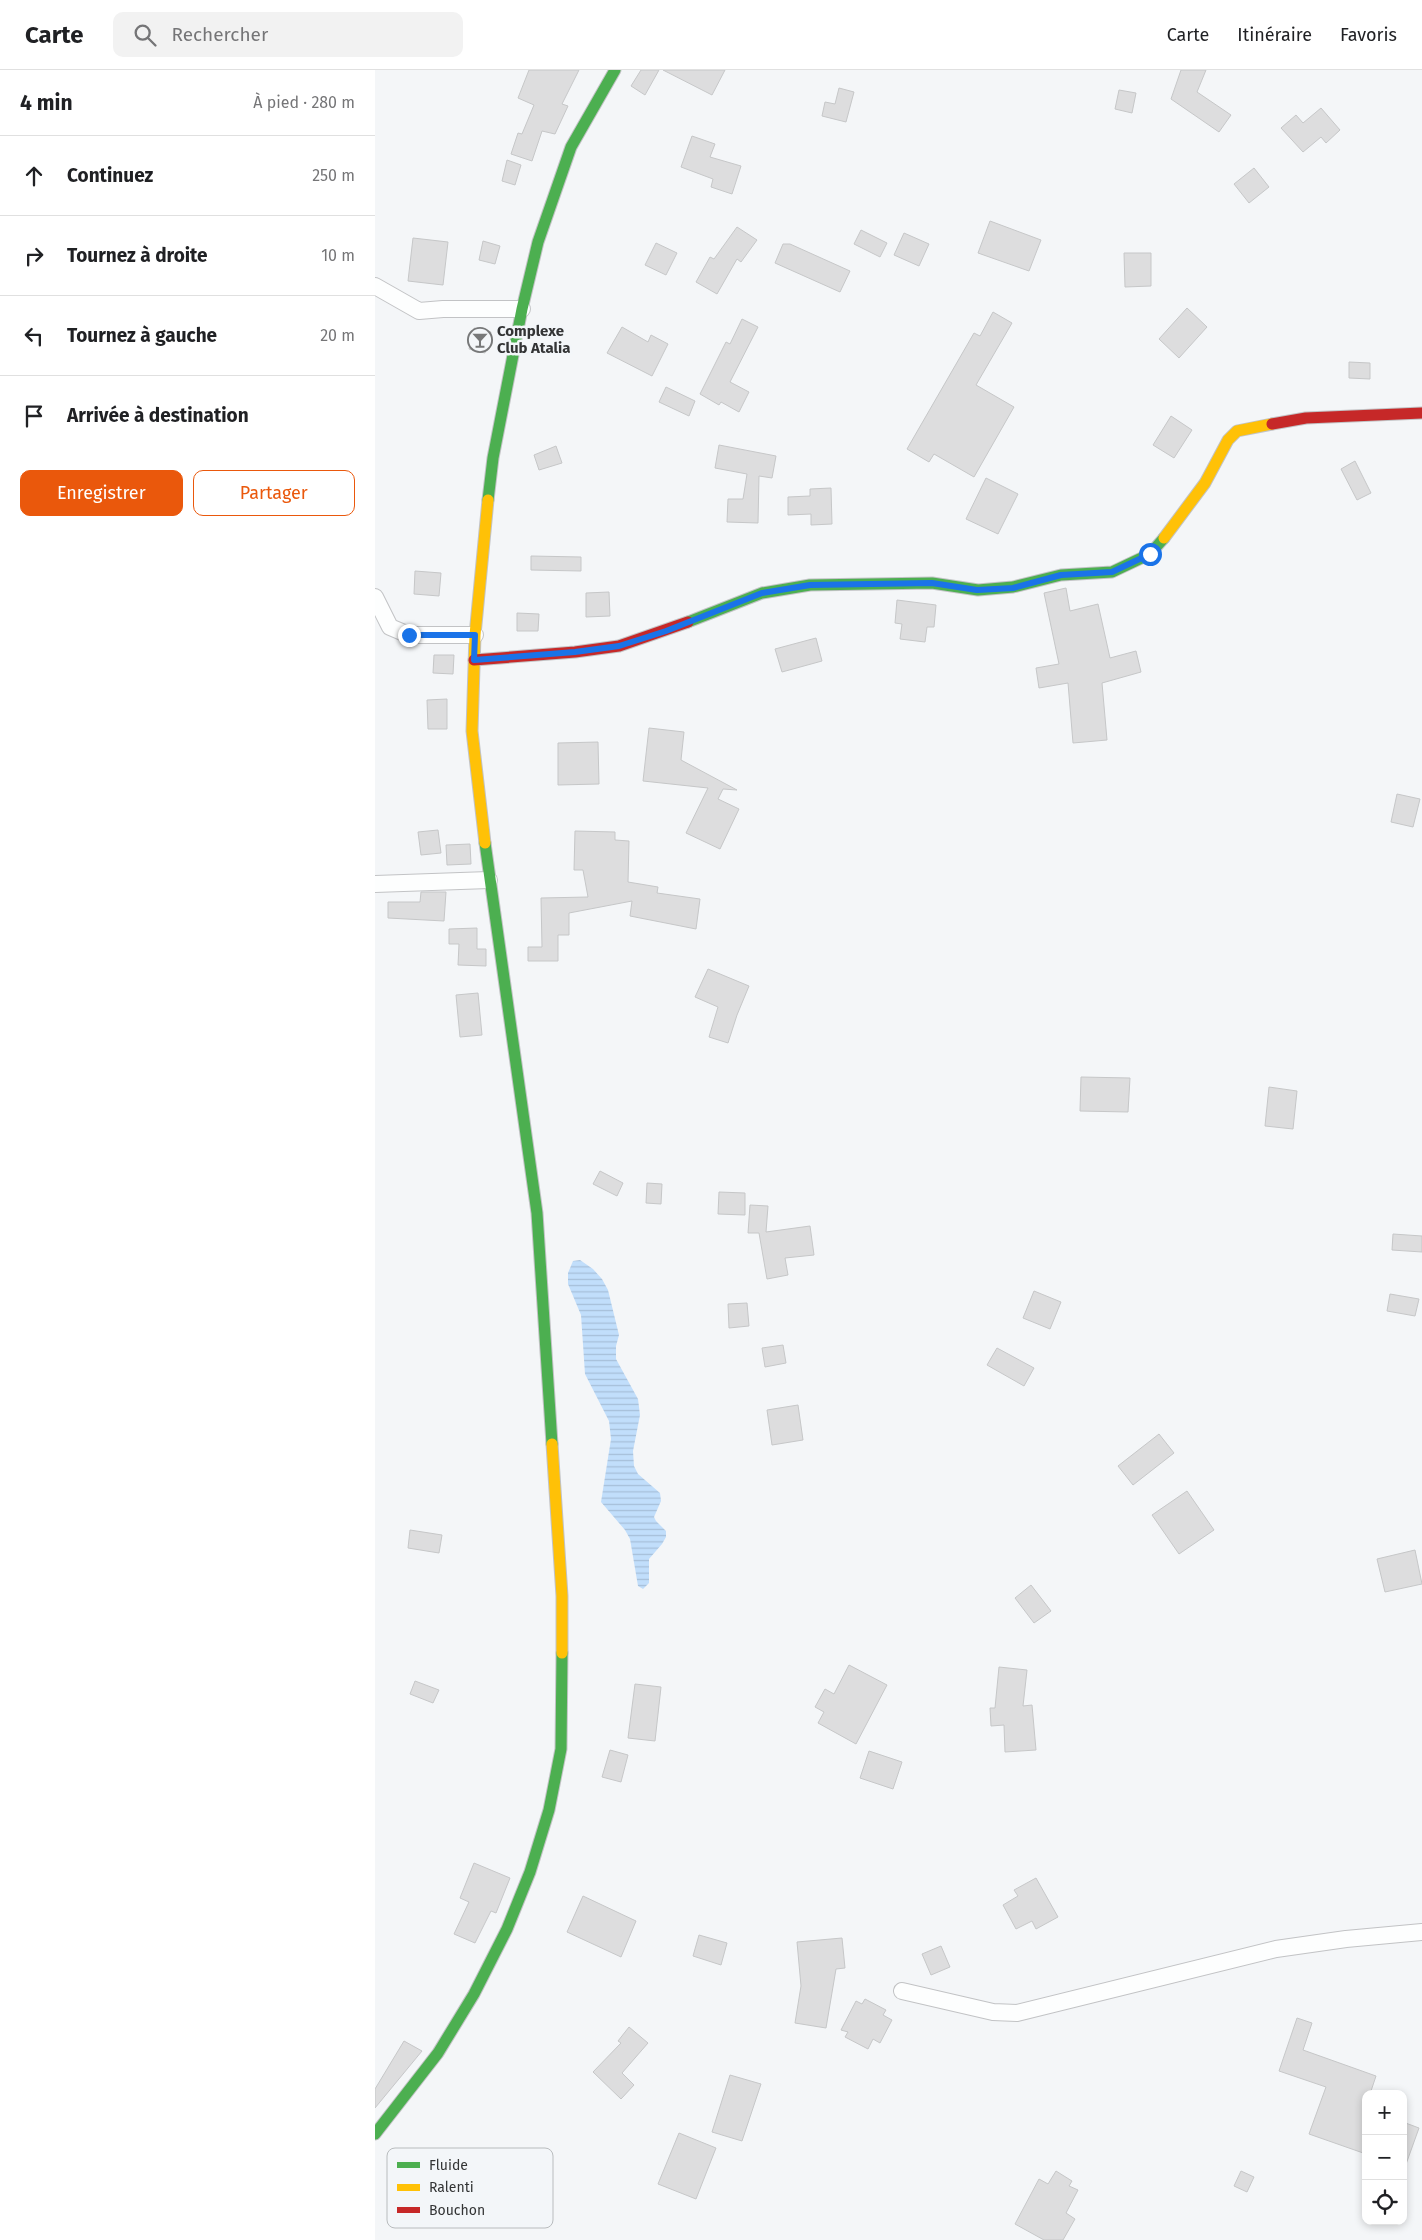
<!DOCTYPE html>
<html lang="fr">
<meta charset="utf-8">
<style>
:root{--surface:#fff;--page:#f2f2f2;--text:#202124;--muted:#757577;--line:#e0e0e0;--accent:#ea580c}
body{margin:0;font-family:"Fira Sans",sans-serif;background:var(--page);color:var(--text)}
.controls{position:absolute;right:15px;bottom:15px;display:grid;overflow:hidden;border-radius:10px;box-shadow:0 2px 8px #0003}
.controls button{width:45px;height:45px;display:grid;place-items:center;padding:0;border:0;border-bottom:1px solid var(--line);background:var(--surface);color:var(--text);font:25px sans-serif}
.stop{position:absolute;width:15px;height:15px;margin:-11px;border:4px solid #1a73e8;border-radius:50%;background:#fff}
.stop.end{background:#1a73e8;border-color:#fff;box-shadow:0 1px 5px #0008}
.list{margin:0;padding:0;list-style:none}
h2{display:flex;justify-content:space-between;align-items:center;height:65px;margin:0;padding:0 20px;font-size:21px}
h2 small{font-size:16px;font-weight:400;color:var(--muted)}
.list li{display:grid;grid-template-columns:32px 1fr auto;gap:15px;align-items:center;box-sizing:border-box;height:80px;padding:0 20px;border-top:1px solid var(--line)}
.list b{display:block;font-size:19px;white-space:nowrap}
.list em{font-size:16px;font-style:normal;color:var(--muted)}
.actions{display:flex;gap:10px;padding:15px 20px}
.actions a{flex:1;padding:11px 0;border:1px solid var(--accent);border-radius:10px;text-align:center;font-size:18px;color:var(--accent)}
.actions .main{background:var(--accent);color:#fff}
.icon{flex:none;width:28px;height:28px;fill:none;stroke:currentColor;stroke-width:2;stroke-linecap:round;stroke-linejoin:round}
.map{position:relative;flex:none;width:1047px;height:2170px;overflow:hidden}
header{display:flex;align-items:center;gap:30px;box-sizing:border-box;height:70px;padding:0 25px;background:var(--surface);border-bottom:1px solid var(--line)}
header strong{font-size:24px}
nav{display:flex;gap:28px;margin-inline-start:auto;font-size:18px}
.search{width:350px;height:45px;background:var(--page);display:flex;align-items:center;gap:12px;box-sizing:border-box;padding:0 18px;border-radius:10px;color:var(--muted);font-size:19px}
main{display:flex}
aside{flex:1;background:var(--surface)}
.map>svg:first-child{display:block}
.water{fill:url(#water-rules)}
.building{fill:#ddddde;stroke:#c6c7c8}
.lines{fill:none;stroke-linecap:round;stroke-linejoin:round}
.street-casing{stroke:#c2c3c5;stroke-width:18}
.fast-casing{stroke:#c2c3c5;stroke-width:13}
.slow-casing{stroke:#c2c3c5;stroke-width:13}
.jam-casing{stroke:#c2c3c5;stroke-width:13}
.street{stroke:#fdfefe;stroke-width:16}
.fast{stroke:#4caf50;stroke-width:11}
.slow{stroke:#ffc107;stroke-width:11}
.jam{stroke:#c62828;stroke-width:11}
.route{stroke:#1a73e8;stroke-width:6}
.labels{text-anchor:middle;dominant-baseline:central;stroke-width:5;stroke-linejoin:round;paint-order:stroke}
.poi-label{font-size:15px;font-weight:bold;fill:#333435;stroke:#f3f6f9;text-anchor:start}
.key{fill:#f3f6f9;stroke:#b9bcbe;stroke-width:1}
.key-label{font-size:14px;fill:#333435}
</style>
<header>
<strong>Carte</strong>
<div class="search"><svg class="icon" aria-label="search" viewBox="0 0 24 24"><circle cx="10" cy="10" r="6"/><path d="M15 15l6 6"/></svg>Rechercher</div>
<nav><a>Carte</a><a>Itinéraire</a><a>Favoris</a></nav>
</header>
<main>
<aside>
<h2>4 min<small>À pied · 280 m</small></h2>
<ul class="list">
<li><svg class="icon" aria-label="ahead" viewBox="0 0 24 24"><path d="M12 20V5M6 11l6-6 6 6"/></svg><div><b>Continuez</b></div><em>250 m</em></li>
<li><svg class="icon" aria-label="right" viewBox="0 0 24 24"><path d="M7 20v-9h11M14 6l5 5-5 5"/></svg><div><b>Tournez à droite</b></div><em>10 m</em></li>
<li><svg class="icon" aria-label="left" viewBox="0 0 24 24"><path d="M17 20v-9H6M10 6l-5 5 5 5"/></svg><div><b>Tournez à gauche</b></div><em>20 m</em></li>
<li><svg class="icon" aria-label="arrive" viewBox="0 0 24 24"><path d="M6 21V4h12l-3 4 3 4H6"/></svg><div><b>Arrivée à destination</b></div></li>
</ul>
<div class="actions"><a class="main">Enregistrer</a><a>Partager</a></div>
</aside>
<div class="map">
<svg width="1047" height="2170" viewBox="0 0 1047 2170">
<defs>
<pattern id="water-rules" width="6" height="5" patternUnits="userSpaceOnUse" patternTransform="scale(1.25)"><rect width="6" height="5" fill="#c1defb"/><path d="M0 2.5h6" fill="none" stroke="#a6bfd8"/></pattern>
</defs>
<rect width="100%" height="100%" fill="#f4f6f8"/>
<!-- water -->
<path class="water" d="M205,1190L218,1199L227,1209L233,1220L244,1265L241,1276V1289L263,1329L265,1345L258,1381L259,1396L263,1404L285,1423L286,1431L279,1447L281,1451L291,1461V1467L287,1474L274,1489V1513L268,1519L263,1516L255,1469L250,1460L226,1432L236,1369L234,1351L210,1304L206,1245L193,1214V1203L198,1191Z"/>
<!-- building -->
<g class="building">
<path d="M154,0H204L187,34L193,36L180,64L167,61L157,91L136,84L143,63L147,64L159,35L143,28Z"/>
<path d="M266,0H284L270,25L256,16Z"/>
<path d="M288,0H350L337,25Z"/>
<path d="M806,0H831L822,22L856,45L844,62L796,29Z"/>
<path d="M464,18L479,22L471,52L447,46L450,32L460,34Z"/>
<path d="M744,20L761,23L757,43L740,39Z"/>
<path d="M946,38L965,60L951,73L946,67L928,82L906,58L921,45L928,53Z"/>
<path d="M317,66L340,74L335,87L366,96L357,124L336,117L338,109L306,97Z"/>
<path d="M132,90L146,95L140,115L127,111Z"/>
<path d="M879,98L894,117L874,133L859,114Z"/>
<path d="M615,151L666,170L654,201L603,183Z"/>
<path d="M362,157L382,170L366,192L362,189L342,224L321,212L335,187L339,189Z"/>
<path d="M486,160L512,173L505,187L479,174Z"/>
<path d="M529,163L554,174L544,196L519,185Z"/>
<path d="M38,168L73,172L68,215L33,211Z"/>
<path d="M108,171L125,176L120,194L104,190Z"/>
<path d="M281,173L302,183L291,205L270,195Z"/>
<path d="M408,174H415L475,201L465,222L400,193Z"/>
<path d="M749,183H776V216L750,217Z"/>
<path d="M812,238L832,257L804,288L784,269Z"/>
<path d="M618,242L637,253L601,315L639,337L599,407L559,384L554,392L532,379L599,263L605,266Z"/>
<path d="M367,249L383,257L355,312L374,322L364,342L346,332L344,335L325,324L351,272L355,274Z"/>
<path d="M247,257L273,272L276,265L293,274L277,306L232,283Z"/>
<path d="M99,258L116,262L110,283L94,279Z"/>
<path d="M974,292L995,293V309L974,308Z"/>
<path d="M291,317L320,331L314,346L284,332Z"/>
<path d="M796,346L817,360L799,388L778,375Z"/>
<path d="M344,375L401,386L397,408L384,406L383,453L352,452L353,429H368L372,404L340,398Z"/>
<path d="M181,376L187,393L164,400L159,385Z"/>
<path d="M980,391L996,423L982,430L966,399Z"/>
<path d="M611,408L643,424L623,464L591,449Z"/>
<path d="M456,418L457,454L436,455V444L413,445V427L435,426V419Z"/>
<path d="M156,486L206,487V501L156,500Z"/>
<path d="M40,501L66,503L64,526L39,524Z"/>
<path d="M691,518L695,541L723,534L735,588L761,581L766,602L727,613L732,670L698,673L693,613L664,618L661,598L684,594L669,523Z"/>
<path d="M234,522L235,546L211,547V523Z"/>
<path d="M522,530L561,535L559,557H552L550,572L525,569L527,554L520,553Z"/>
<path d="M142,543L164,544L163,561H142Z"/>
<path d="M441,568L447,591L407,602L400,579Z"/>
<path d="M59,585H79L78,604L58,603Z"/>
<path d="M72,629V659H53L52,630Z"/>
<path d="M274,658L309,662L306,690L362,720L348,719L343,729L364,739L345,779L311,763L333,718L268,711Z"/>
<path d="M223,672L224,714L183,715V673Z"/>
<path d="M1022,724L1045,729L1038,757L1016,752Z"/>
<path d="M63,760L66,783L46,785L43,762Z"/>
<path d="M200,761L240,762V770L254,771L253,812L283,817L282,823L325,829L321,859L255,846L257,831L194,843V865H183V891H153V877H167L166,828L213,827L208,800H199Z"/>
<path d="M95,774L96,794L72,795L71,775Z"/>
<path d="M46,822H71L69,851L13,848V832H45Z"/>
<path d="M102,858V879H111V896L83,895L84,874H74V859Z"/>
<path d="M333,899L374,916L362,945L353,973L334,967L343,937L320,927Z"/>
<path d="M103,923L107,965L85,967L81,925Z"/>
<path d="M706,1007L755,1008L753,1042L705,1041Z"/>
<path d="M894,1017L922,1021L918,1059L890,1056Z"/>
<path d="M225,1101L248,1113L242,1126L218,1114Z"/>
<path d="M272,1113L287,1114L286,1134L271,1133Z"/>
<path d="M344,1122L370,1123V1145L343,1144Z"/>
<path d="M375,1135L393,1136L391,1162L435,1156L439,1185L410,1188L413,1205L392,1209L384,1163H373Z"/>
<path d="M1018,1164L1047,1166V1182L1017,1180Z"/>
<path d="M659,1221L686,1232L675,1259L648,1248Z"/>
<path d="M1015,1224L1044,1229L1040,1246L1012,1241Z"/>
<path d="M372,1233L374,1256L354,1258L353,1234Z"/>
<path d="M408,1275L411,1293L390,1297L387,1278Z"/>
<path d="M622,1278L659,1298L649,1316L612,1295Z"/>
<path d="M423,1335L428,1370L397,1375L392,1340Z"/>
<path d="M784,1364L799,1383L758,1415L743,1396Z"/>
<path d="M812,1421L839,1460L804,1484L777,1445Z"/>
<path d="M35,1460L67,1465L64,1483L33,1478Z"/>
<path d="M1040,1480L1047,1514L1010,1522L1002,1489Z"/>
<path d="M656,1515L676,1541L659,1553L640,1528Z"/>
<path d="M474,1595L512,1615L481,1674L443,1653L449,1642L440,1637L450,1619L459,1624Z"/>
<path d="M624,1597L652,1600L648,1636L657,1635L661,1680L630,1682L629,1655L616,1656L615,1638H620Z"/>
<path d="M40,1611L64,1620L58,1633L35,1624Z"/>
<path d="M260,1614L286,1617L280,1671L253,1668Z"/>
<path d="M235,1680L253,1685L246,1712L227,1707Z"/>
<path d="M494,1681L527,1692L518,1719L485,1708Z"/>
<path d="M99,1793L135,1808L121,1843L116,1841L100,1873L79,1864L94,1832L85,1828Z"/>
<path d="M661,1808L683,1847L661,1859L657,1851L641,1859L628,1835L643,1826L639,1820Z"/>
<path d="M208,1826L261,1851L246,1887L192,1862Z"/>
<path d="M324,1865L352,1873L346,1895L318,1886Z"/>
<path d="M467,1868L470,1898L461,1899L451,1958L420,1953L426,1916L422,1872Z"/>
<path d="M566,1876L575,1897L556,1905L547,1884Z"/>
<path d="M490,1929L511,1940L508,1945L517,1950L505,1973L498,1969L493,1979L470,1967L473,1962L466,1960L481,1931L487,1934Z"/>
<path d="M922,1948L937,1953L928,1980L1001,2006L995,2024H991V2084L934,2064L951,2017L904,2001Z"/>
<path d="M254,1957L273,1973L247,2003L259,2015L246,2029L218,2002L246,1973L243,1971Z"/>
<path d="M29,1971L47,1981L0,2038V2019Z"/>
<path d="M355,2005L386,2014L367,2071L337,2062Z"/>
<path d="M1028,2052L1044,2058L1030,2097H1028Z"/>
<path d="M304,2063L341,2078L321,2129L283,2114Z"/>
<path d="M681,2101L697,2111L694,2116L703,2120L691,2143L700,2149L688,2170H669L640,2154L664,2109L673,2114Z"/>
<path d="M866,2101L879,2107L872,2122L859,2116Z"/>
</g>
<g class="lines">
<defs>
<g id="street">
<path d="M0,216L44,241L68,239H147"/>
<path d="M0,527L15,557L34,565H100"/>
<path d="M0,814L114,810"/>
<path d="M527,1921L618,1942L642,1943L901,1879L971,1869L1047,1862"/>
</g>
<g id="fast">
<path d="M113,430L118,388L147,239L163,172L196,77L240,0"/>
<path d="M313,552L387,523L435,515L557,513L603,520L638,517L686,505L737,502L775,484L789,468"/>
<path d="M110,773L162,1143L177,1374"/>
<path d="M0,2064L63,1983L99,1924L132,1859L155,1802L174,1740L186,1679L187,1583"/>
</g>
<g id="slow">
<path d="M789,468L830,413L853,370L862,361L897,354"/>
<path d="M110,773L97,661L100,565L113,430"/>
<path d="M177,1374L187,1526V1583"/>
</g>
<g id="jam">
<path d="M897,354L931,348L1047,343"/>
<path d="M99,590L200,582L244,576L313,552"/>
</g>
</defs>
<!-- street casing -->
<use href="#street" class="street-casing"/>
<!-- fast casing -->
<use href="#fast" class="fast-casing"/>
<!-- slow casing -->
<use href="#slow" class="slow-casing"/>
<!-- jam casing -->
<use href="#jam" class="jam-casing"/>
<!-- street -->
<use href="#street" class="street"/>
<!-- fast -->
<use href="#fast" class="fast"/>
<!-- slow -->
<use href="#slow" class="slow"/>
<!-- jam -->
<use href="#jam" class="jam"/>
</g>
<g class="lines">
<!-- route -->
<path class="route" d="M34,565H100L99,590L200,582L244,576L291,561L387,523L435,515L557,513L602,520L638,518L686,505L737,502L775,484"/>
</g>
<!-- icons -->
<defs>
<symbol id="bar-ring" viewBox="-11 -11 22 22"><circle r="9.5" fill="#f3f6f9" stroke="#777879" stroke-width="1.5"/><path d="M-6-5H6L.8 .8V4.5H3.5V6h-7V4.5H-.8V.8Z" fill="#777879"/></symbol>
</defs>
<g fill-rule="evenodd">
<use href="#bar-ring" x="91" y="256" width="28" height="28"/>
</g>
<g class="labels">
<!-- poi labels -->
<g class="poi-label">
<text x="122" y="261">Complexe<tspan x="122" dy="17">Club Atalia</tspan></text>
</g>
</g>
<!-- legend -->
<rect x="12" y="2078" width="166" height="80" rx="8" class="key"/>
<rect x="22" y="2092" width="23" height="6" fill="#4caf50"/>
<rect x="22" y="2114" width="23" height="7" fill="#ffc107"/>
<rect x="22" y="2137" width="23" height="6" fill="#c62828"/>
<g class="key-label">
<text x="54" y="2100">Fluide</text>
<text x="54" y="2122">Ralenti</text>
<text x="54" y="2145">Bouchon</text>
</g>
</svg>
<div class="controls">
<button>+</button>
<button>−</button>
<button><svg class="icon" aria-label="locate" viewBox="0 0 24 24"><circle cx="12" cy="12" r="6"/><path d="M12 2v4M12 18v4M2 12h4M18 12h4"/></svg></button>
</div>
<div class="stop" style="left:775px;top:484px"></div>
<div class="stop end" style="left:34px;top:565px"></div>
</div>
</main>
